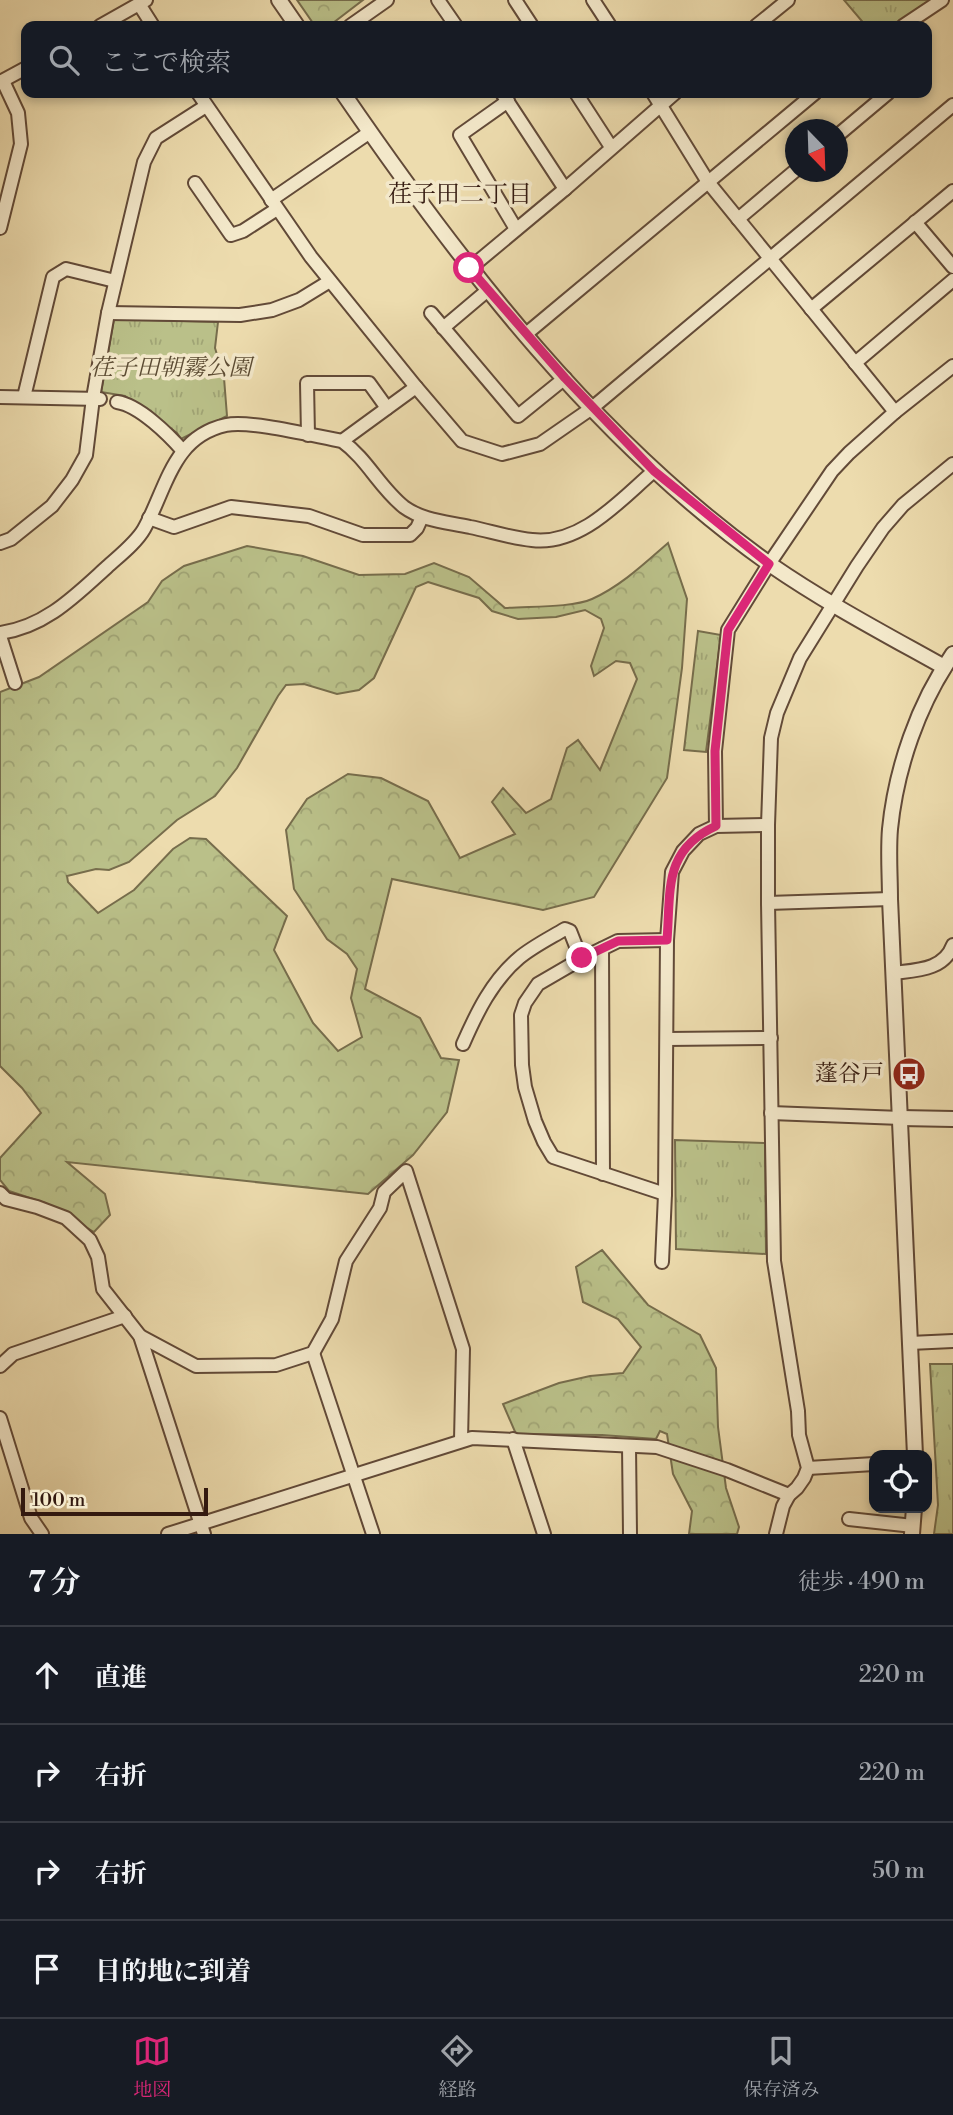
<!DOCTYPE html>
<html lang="ja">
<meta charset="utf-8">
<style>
:root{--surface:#171b24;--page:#20242c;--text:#f1f3f6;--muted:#9ea1a6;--line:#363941;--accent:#db2777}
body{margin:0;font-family:"Libre Bodoni","Noto Serif JP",serif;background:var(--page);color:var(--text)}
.controls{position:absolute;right:21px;bottom:21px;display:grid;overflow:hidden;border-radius:14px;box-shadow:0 4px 10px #0003}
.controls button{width:63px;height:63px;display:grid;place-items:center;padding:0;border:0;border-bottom:2px solid var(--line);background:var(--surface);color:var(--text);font:35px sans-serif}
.compass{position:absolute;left:785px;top:119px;width:63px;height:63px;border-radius:50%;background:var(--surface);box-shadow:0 4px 10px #0003;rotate:157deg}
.scale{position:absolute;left:21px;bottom:18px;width:187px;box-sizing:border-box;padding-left:7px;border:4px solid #341a10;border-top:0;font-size:19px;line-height:24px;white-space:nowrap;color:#341a10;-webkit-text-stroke:5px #f3e8ca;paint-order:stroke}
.stop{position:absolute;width:21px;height:21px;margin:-16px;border:5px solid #db2777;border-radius:50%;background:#fff}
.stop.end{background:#db2777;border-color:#fff;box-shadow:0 2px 7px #0008}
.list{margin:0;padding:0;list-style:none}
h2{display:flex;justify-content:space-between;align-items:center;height:91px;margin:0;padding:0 28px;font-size:30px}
h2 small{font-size:23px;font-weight:400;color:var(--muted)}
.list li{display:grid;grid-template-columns:46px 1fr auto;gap:21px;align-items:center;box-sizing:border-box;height:98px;padding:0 28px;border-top:2px solid var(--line)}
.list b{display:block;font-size:26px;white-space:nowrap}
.list em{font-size:23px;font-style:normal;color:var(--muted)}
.icon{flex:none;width:38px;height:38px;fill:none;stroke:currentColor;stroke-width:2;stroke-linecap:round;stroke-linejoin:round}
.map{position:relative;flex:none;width:953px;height:1534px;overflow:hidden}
.search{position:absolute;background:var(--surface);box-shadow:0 4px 10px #0003;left:21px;right:21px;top:21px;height:77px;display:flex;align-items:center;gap:18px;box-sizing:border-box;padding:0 24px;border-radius:14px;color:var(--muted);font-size:26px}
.sheet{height:483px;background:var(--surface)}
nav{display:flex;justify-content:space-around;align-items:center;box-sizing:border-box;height:98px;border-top:2px solid var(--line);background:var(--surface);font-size:19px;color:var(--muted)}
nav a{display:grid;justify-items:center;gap:4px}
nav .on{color:var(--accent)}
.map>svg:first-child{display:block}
.forest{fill:url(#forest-crowns);stroke:#776d4c;stroke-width:2;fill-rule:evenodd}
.park{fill:url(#park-tufts);stroke:#776d4c;stroke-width:2}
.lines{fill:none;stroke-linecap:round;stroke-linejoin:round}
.minor-casing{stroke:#624a38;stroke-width:16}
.tertiary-casing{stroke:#624a38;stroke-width:18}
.minor{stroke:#f3e8ca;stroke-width:12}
.tertiary{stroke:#f3e8ca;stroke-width:14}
.route{stroke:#db2777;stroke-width:9}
.labels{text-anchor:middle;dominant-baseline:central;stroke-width:7;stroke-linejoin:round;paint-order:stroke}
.park-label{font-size:23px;font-style:italic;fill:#5c4c34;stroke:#f3e8ca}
.poi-label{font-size:23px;fill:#341a10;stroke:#f3e8ca;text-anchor:end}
.neighbourhood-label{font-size:24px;fill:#341a10;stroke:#f3e8ca}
</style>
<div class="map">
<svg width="953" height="1534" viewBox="0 0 953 1534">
<defs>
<pattern id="forest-crowns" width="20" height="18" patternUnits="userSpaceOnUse" patternTransform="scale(1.75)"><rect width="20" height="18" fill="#bac089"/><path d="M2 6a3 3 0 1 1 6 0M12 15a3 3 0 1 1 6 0" fill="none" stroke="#a0a475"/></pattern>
<pattern id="park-tufts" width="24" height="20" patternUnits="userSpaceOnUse" patternTransform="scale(1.75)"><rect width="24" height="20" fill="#bac089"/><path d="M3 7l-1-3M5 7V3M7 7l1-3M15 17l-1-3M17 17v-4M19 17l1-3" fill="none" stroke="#a0a475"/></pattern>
</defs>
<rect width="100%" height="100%" fill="#eddcae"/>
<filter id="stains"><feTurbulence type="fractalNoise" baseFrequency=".00286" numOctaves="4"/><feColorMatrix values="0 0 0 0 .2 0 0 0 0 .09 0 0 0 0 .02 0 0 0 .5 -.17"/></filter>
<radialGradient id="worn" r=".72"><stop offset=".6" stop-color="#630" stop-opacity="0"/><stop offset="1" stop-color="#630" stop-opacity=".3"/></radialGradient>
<!-- forest -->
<g class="forest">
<path d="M297,0H363L329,26H315Z"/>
<path d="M668,543L687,599L682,668L667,778L594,897L543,910L392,879L365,989L420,1018L441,1058L459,1060L447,1112L413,1155L368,1194L67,1162L105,1194L110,1215L94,1232L45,1203L9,1191L0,1180V1158L41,1113L22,1088L0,1066V692L39,677L148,602L162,581L184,566L247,546L303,556L359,575L405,574L434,563L469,577L505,608C528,606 572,608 592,599C621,586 645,563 668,543ZM428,582L479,598L492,611L518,619L556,617L585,610L601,619L604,628L591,666L594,676L616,661L630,663L637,679L600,770L578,740L567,748L551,799L526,813L503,788L492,802L515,834L460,858L428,801L381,778L348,774L307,799L286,830L294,889L327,939L347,954L357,969L351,998L362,1037L338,1051L313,1023L274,950L287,916L206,839L190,838L173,849L134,890L98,913L68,882L67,876L96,869L109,870L129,862L177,820L215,796L237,768L278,696L286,685L304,684L337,694L359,690L374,678L416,587Z"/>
<path d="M602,1250L648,1305L700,1335L716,1368L718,1427L726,1488L739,1527L737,1534H689L692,1511L673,1474L667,1434L660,1431L656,1439L602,1435L516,1434L503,1404L559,1383L590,1376L623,1373L641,1347L618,1319L583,1302L576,1267Z"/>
</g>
<!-- park -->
<g class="park">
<path d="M844,0H930L893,26H866Z"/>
<path d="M114,319L218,322L215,348L224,378L227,416L181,439L177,433L125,396L101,392Z"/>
<path d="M698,631L721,635L706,752L684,750Z"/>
<path d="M675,1140L765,1143L766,1254L676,1249Z"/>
<path d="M930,1364H953V1534H934L938,1505Z"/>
</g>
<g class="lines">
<defs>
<g id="minor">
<path d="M438,0L456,26"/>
<path d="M515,0L532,26"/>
<path d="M593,0L610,26"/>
<path d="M139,4L153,26"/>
<path d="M100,26L146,0"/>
<path d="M350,26L387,0"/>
<path d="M756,26L788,0"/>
<path d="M903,26L942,0"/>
<path d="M0,82L26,68"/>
<path d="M198,93L311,257L416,387L462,441L502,454L540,444L592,408L953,105"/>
<path d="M502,93L565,189"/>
<path d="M576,93L611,147"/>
<path d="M653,93L708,182L895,412"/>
<path d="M508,101L460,135L516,229"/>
<path d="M838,135L888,93"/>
<path d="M195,183L231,235L243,231L277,209"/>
<path d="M271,200L370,132"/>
<path d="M738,219L796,170"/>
<path d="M915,222L953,267"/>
<path d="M0,228L21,144L18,113L3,81"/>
<path d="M469,269L565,189L675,93"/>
<path d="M811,309L953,191"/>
<path d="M108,313L240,315L272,310L299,300L330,281"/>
<path d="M431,313L518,416L565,378"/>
<path d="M443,328L488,290"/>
<path d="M526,334L815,93"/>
<path d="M855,363L953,280"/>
<path d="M0,397L100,399"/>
<path d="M24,397L53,277L66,269L115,281"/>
<path d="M117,402C139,405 169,435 183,451"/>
<path d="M308,435L307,383H369L387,408"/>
<path d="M342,441L416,387"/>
<path d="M149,518L174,527L231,507L309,516L363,535H410L417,528L422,517"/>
<path d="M0,543L11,539L52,506L72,480L86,455L93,398L108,313L144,162L156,138L206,106"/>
<path d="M0,633C45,627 75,596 107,567C119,556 136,543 144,529C167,488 172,437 226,425C251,420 314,436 342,441C367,459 380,488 404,507C423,521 448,522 470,527C490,531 511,538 532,540C581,546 620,500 654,471"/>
<path d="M0,636L15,683"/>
<path d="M716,826L715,751L728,630L769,564L832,471L849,453L895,412L953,366"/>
<path d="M768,903L890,899"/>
<path d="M602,949L603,1174"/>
<path d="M894,973C917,970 944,970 953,945"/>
<path d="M667,1039L771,1038"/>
<path d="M463,1044C477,1012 492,981 519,958C532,947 550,938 565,929L570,931L581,959"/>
<path d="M771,1113L901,1118"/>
<path d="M0,1193L6,1199L37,1207L66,1218L90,1240L98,1257L103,1289L140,1336L204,1534"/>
<path d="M665,1194L553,1157L544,1142L535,1121L525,1087L522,1065L521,1015L525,1003L538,984L581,959L618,941L667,940"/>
<path d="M662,1262L665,1194L667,940L672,872L683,851L699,834L716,826L768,825"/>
<path d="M140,1336L196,1366L276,1365L313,1353L332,1319L346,1261L380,1208L384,1192L406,1171L463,1349L461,1440"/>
<path d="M910,1343L953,1341"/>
<path d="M313,1353L373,1534"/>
<path d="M0,1366L13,1354L125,1316"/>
<path d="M0,1418L31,1518L42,1534"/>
<path d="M513,1439L544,1534"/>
<path d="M629,1446L630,1534"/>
<path d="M808,1468L874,1464"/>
<path d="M849,1519L913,1526"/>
<path d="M168,1534L472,1438L657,1447L727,1470L789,1495"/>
<path d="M776,1534L783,1506L789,1495L797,1488L804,1478L808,1468L799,1435L798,1411L774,1261L768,903V825L771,738L777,713L800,658L857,566L883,528L903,505L953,464"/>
</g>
<g id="tertiary">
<path d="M279,0L297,26"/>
<path d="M343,93C461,265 599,444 771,565C826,603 885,634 944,667"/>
<path d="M901,1118L953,1119"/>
<path d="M915,1455L890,899C890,876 888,852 890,829C896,769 918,704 953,654"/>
<path d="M912,1534L914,1508"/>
</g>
</defs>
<!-- minor casing -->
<use href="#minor" class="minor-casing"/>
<!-- tertiary casing -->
<use href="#tertiary" class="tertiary-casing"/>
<!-- minor -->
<use href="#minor" class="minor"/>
<!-- tertiary -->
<use href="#tertiary" class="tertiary"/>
</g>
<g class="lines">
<!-- route -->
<path class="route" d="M469,268L565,378L654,471L769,564L728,630L715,751L716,826C663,850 671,890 667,940L618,941L582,958"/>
</g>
<!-- icons -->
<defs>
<symbol id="bus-disc" viewBox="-11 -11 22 22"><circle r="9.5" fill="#8f2418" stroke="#f3e8ca"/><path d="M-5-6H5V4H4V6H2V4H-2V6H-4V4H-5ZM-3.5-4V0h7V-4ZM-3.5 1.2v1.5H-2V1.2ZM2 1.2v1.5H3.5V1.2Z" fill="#fff"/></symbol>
</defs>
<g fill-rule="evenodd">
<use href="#bus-disc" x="890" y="1055" width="38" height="38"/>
</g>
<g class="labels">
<!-- park labels -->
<g class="park-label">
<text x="171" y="368">荏子田朝霧公園</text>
</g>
<!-- poi labels -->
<g class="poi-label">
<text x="884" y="1074">蓬谷戸</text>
</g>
<!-- neighbourhood labels -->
<g class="neighbourhood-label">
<text x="460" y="195">荏子田二丁目</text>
</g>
</g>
<rect width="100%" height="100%" filter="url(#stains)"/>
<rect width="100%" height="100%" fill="url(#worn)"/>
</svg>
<div class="controls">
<button><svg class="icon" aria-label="locate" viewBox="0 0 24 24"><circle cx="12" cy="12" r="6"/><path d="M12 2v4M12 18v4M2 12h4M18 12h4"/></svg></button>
</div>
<svg class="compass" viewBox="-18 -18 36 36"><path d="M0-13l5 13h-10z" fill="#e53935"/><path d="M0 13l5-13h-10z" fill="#9ea1a6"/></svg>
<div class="scale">100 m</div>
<div class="stop" style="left:469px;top:268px"></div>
<div class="stop end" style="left:582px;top:958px"></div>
<div class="search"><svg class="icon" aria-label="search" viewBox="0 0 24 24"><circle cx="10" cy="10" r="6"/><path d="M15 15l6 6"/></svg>ここで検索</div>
</div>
<section class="sheet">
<h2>7 分<small>徒歩 · 490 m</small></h2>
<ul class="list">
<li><svg class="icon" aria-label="ahead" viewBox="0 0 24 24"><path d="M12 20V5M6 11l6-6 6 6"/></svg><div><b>直進</b></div><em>220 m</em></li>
<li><svg class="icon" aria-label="right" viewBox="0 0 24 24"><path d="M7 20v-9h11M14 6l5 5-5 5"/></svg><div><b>右折</b></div><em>220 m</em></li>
<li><svg class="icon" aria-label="right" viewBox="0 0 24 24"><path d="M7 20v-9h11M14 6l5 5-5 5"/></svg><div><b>右折</b></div><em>50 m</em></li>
<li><svg class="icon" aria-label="arrive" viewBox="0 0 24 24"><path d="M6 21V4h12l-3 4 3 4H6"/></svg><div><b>目的地に到着</b></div></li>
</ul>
</section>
<nav>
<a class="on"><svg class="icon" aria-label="map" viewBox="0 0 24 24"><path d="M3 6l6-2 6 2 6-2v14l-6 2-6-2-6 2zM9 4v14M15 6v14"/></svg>地図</a>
<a><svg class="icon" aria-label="directions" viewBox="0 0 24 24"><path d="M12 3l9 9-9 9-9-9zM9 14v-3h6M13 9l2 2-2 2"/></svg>経路</a>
<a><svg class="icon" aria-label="saved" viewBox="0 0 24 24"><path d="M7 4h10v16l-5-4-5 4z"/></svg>保存済み</a>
</nav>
